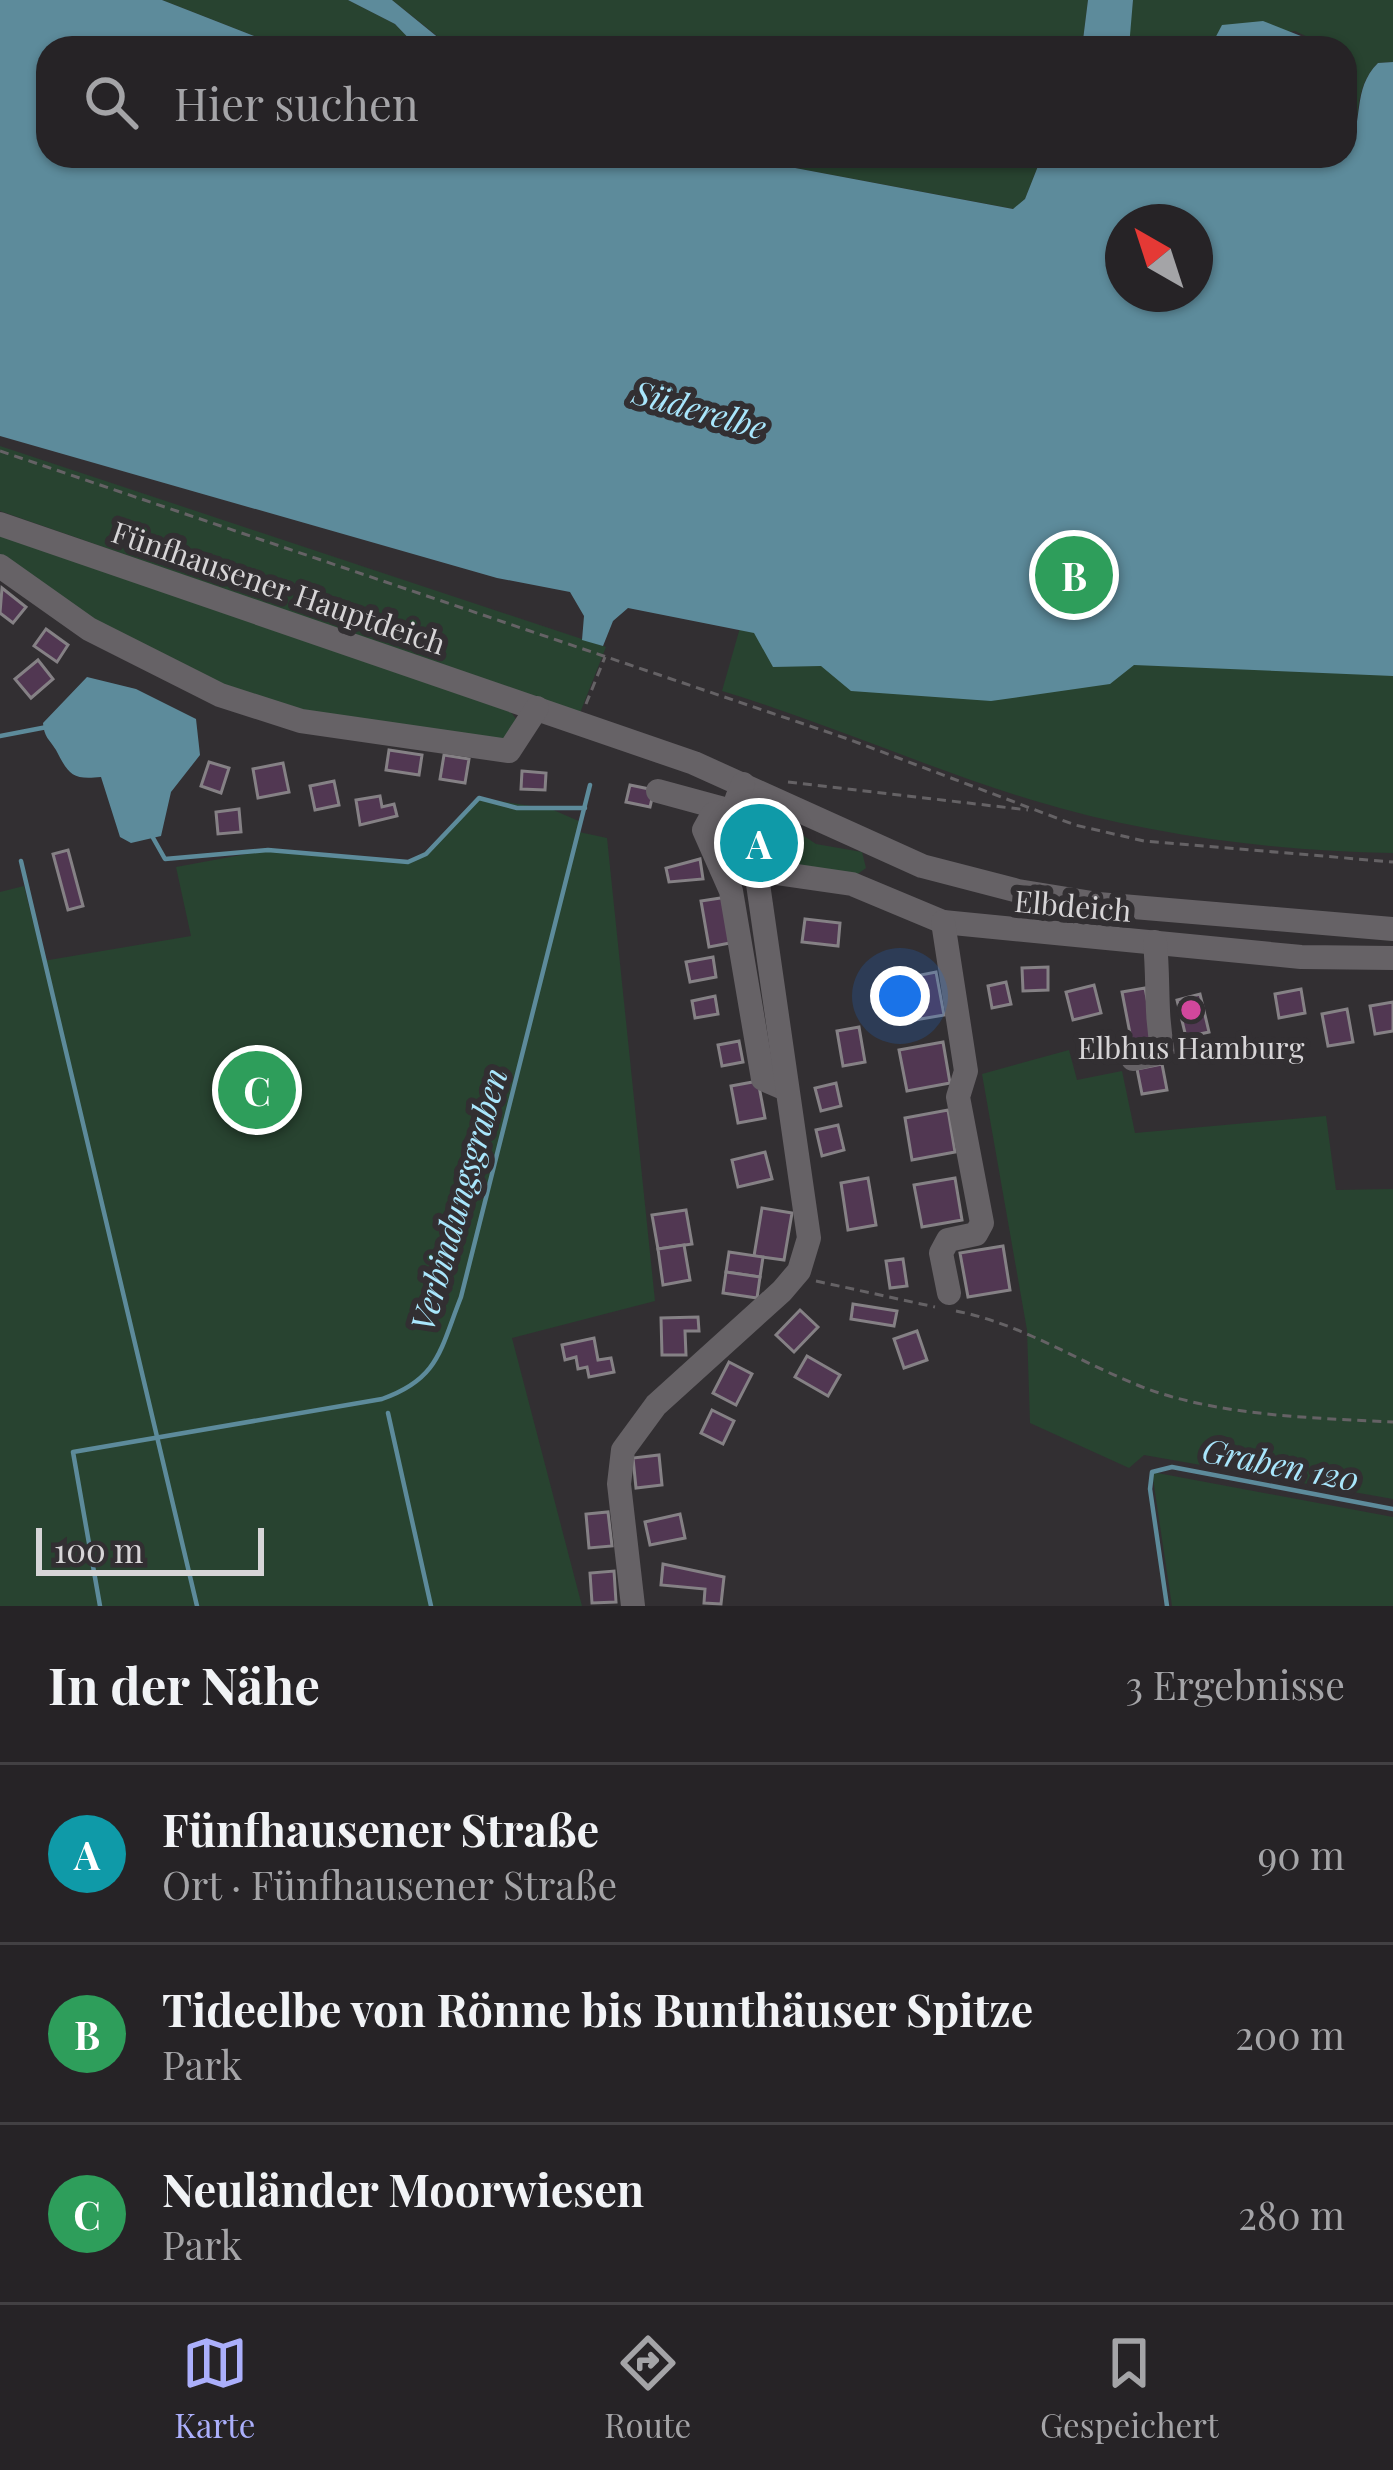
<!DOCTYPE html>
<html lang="de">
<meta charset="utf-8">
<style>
:root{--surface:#262326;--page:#2e2b2e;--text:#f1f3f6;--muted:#a4a4a7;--line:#424043;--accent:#abaffb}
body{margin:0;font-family:"Playfair Display",serif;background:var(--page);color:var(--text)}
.compass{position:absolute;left:1105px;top:204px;width:108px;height:108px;border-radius:50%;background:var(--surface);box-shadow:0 3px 9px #0004;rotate:321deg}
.scale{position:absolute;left:36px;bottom:30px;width:228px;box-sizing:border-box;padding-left:12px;border:6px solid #d7d5d7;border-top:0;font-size:33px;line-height:42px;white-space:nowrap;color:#d7d5d7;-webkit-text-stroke:9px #322f32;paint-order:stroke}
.you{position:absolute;left:900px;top:996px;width:42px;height:42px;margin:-30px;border:9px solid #fff;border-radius:50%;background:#1a73e8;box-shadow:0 0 0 18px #1a73e833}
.badge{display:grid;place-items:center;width:78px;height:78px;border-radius:50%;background:var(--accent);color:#fff;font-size:39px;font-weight:700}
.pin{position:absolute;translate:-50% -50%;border:6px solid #fff;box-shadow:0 3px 12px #0006}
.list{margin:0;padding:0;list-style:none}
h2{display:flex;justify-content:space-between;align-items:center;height:156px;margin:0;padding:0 48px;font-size:51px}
h2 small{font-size:39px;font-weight:400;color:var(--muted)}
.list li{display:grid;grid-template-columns:78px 1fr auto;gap:36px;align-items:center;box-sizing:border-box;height:180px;padding:0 48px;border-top:3px solid var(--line)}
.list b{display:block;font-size:45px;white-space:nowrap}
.list p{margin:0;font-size:39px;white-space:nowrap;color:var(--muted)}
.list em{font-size:39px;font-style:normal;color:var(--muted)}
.icon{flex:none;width:66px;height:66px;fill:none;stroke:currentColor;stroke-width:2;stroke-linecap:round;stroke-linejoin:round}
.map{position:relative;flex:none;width:1393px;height:1606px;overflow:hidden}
.search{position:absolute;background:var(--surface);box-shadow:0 3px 9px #0004;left:36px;right:36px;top:36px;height:132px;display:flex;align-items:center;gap:30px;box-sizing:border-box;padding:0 42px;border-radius:36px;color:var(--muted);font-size:45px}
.sheet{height:696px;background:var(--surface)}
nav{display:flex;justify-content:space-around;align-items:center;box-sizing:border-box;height:168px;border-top:3px solid var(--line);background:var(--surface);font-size:33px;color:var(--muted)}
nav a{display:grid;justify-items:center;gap:6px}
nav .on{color:var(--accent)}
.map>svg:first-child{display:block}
.green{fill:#284330}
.water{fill:#5d8b9b;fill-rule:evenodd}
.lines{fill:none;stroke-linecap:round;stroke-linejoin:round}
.stream{stroke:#5d8b9b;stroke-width:4.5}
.building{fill:#513752;stroke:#858185;stroke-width:3}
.path{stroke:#656265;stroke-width:3;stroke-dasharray:9 6;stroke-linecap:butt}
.minor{stroke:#666266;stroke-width:24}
.hotel-dot{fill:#d1479c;stroke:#322f32;stroke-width:4.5}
.labels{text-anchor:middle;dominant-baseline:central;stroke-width:12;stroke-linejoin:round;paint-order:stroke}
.street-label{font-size:30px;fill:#d7d5d7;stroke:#322f32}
.poi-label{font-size:30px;fill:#d7d5d7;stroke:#322f32}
.water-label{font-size:33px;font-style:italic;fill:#a9e6fc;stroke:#322f32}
</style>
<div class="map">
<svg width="1393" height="1606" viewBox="0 0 1393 1606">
<rect width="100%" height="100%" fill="#322f32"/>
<!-- green -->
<g class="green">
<path d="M162,0H348L395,24L418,48H285Z"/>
<path d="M392,0H1088L1082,48H452Z"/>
<path d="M1133,0H1393V62L1378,63C1351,90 1363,121 1347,154L1345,48H1331L1295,31L1213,44L1128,47Z"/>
<path d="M731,156H1042L1025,199L1014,209Z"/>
<path d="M803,406L1393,460V853C1274,851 1146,835 1032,800C927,768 827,723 722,691Z"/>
<path d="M0,446L606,647L580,713L0,511Z"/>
<path d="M0,532L510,711L516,719L501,744C371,727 257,710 138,651C89,627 45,588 0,558Z"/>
<path d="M479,798L551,809L581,822L579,832L607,838L655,1301L512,1338L582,1606H0V892L24,886L43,961L191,936L176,867L268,850L408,862L433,847Z"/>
<path d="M749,809L765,810L816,844L862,852L866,868L855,876L773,866L759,855L765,851L757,818H744Z"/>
<path d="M1069,1050L1077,1080L1122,1071L1135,1133L1326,1116L1336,1190L1393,1189V1499L1144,1455L1129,1468L1030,1423L1027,1330L982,1074Z"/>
<path d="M1152,1472L1393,1517V1606H1172Z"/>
</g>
<!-- water -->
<g class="water">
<path d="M0,0H162L285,48H48V156H731L1013,209L1025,199L1042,156H1345V133L1347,152C1365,122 1351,90 1378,63L1393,62V676L1134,665L1110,684L991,701L851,691L821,666L773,667L754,633L628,608L613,621L603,646L582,640L584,616L570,592L497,578L0,436ZM1195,222V294H1123V222Z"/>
<path d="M348,0H392L451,48H418L395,24Z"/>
<path d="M1088,0H1133L1129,47L1212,44L1222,25L1263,21L1331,48H1082Z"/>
<path d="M87,677L136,689L196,719L200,755L171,792L161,836L131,843L120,837L101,777C72,780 69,775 56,750C49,739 44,737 43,723Z"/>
</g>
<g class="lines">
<!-- stream -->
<g class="stream">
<path d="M0,736L47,727"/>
<path d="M152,836L165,859L268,850L408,862L426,854L479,798L517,808H585"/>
<path d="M21,861L197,1606"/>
<path d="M388,1413L431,1606"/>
<path d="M100,1606L73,1452L382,1399C439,1379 440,1350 461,1297L590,785"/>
<path d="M1167,1606L1150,1489L1152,1472L1172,1467L1393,1509"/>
</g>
</g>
<!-- building -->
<g class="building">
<path d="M2,588L26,607L13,623L0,613Z"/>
<path d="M46,629L68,645L57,662L34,646Z"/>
<path d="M38,660L53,679L31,698L15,679Z"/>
<path d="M389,750L422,755L419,775L386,770Z"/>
<path d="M444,755L469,759L465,783L440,779Z"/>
<path d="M209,762L229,768L221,793L201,786Z"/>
<path d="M283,763L289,792L258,798L253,769Z"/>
<path d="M522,771L546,773L545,790L521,789Z"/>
<path d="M334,781L339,805L315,810L310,786Z"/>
<path d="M630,785L654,790L650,807L626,802Z"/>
<path d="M380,796L382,807L394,804L397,816L360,825L356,800Z"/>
<path d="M239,809L241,832L218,834L216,812Z"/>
<path d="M68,850L83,906L68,910L53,854Z"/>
<path d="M700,859L703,879L669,882L666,868Z"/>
<path d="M727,897L735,942L709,947L701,901Z"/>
<path d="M805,919L840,923L838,946L802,942Z"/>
<path d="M713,957L716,977L690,982L686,962Z"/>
<path d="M1048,967V990L1023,991L1022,968Z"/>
<path d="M936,972L944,1015L903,1022L896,980Z"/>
<path d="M1006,982L1011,1004L992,1008L988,986Z"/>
<path d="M1094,985L1101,1013L1073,1020L1066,992Z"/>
<path d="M1145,988L1156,1045L1133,1049L1122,992Z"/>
<path d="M1301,989L1305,1013L1279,1018L1275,994Z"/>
<path d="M1200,994L1209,1032L1186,1037L1177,1000Z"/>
<path d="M715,996L718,1014L695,1018L692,1001Z"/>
<path d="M1393,1002V1031L1375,1034L1370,1006Z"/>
<path d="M1347,1009L1353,1042L1328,1046L1322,1014Z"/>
<path d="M859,1027L865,1062L843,1066L837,1031Z"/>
<path d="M739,1041L743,1062L722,1066L718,1045Z"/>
<path d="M943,1042L950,1083L907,1091L899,1050Z"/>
<path d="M1162,1064L1167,1090L1142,1094L1137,1069Z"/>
<path d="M758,1081L765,1118L738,1123L731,1086Z"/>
<path d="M836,1083L841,1106L821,1111L815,1088Z"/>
<path d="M948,1110L955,1152L912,1160L905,1118Z"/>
<path d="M838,1125L844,1150L822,1156L816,1130Z"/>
<path d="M765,1152L772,1179L738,1187L732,1160Z"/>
<path d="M868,1178L876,1225L848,1230L841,1183Z"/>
<path d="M955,1178L962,1220L922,1227L914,1185Z"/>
<path d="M762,1208L792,1213L784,1260L754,1256Z"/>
<path d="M686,1210L692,1244L658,1249L652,1215Z"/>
<path d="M684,1245L690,1280L663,1285L658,1249Z"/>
<path d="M1003,1246L1010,1290L968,1297L960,1253Z"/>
<path d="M729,1252L763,1257L760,1277L726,1272Z"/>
<path d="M903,1259L907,1286L890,1288L886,1261Z"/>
<path d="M726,1272L760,1277L757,1298L723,1293Z"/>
<path d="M853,1304L897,1311L894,1326L851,1319Z"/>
<path d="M800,1310L818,1327L794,1352L776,1335Z"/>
<path d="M698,1317L699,1331H685L686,1355H662L661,1318Z"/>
<path d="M917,1331L927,1360L904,1368L894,1339Z"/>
<path d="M594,1338L598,1360L611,1358L614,1372L589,1377L587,1367L578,1369L576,1357L565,1360L562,1345Z"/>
<path d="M807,1356L840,1375L828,1396L795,1377Z"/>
<path d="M729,1362L752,1374L736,1405L713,1393Z"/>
<path d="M712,1410L734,1421L723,1444L701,1433Z"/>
<path d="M659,1455L662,1485L636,1488L633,1458Z"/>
<path d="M608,1512L612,1546L589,1548L586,1514Z"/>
<path d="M680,1514L685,1538L650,1545L645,1522Z"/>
<path d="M663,1564L724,1577L721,1604L704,1603L705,1589L661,1585Z"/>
<path d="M614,1571L616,1602L592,1603L590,1573Z"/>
</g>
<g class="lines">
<!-- path -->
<g class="path">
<path d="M0,451L848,739L1075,825L1144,841L1393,862"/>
<path d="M586,704L605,657"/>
<path d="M788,782L1028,810"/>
<path d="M816,1281L935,1307"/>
<path d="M956,1311C1023,1324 1082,1364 1145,1388C1220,1416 1314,1418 1393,1422"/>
</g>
<!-- minor -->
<g class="minor">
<path d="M0,524L694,763L922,866L1018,891L1098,904L1393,929"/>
<path d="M0,566L89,629L220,695L301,721L509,751L537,708"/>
<path d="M658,791L728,810"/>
<path d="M731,811L713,814L704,830L731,891L763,1079L786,1089"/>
<path d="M756,870L852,884L943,922L1301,957L1393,958"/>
<path d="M943,922L966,1071L958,1097L982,1223L976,1234L948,1240L941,1253L949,1293"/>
<path d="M1133,1059L1163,1052C1155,1014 1159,982 1155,942"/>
<path d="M633,1606L619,1484L623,1450L656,1405L782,1291L799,1271L809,1238L756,870C723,843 727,819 743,784"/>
</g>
</g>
<!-- markers -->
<circle class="hotel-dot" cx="1191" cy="1010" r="12"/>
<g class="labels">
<!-- street labels -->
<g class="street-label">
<text transform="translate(279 587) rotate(19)">Fünfhausener Hauptdeich</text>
<text transform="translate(1073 905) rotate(5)">Elbdeich</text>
</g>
<!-- poi labels -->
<g class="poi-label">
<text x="1191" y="1047">Elbhus Hamburg</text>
</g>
<!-- water labels -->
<g class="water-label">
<text transform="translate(700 408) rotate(16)">Süderelbe</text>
<text transform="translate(457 1199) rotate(-74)">Verbindungsgraben</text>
<text transform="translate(1281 1463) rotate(11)">Graben 120</text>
</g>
</g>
</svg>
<svg class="compass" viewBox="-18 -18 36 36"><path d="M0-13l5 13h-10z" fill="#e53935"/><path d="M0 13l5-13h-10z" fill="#a4a4a7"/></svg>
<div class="scale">100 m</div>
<div class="you"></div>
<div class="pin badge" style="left:759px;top:843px;background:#0f9aa8">A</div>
<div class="pin badge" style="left:1074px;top:575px;background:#2e9e5b">B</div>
<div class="pin badge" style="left:257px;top:1090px;background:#2e9e5b">C</div>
<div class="search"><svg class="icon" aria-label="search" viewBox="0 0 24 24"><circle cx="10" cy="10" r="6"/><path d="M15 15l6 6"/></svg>Hier suchen</div>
</div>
<section class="sheet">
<h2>In der Nähe<small>3 Ergebnisse</small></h2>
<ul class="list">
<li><span class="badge" style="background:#0f9aa8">A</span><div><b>Fünfhausener Straße</b><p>Ort · Fünfhausener Straße</p></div><em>90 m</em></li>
<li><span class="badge" style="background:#2e9e5b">B</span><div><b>Tideelbe von Rönne bis Bunthäuser Spitze</b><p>Park</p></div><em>200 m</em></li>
<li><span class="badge" style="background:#2e9e5b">C</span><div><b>Neuländer Moorwiesen</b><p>Park</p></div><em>280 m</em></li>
</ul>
</section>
<nav>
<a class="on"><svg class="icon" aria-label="map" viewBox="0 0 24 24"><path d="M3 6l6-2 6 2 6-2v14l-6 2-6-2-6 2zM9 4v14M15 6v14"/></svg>Karte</a>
<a><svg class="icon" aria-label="directions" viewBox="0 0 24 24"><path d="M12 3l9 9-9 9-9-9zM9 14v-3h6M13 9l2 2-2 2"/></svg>Route</a>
<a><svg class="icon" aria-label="saved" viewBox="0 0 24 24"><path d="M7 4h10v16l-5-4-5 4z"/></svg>Gespeichert</a>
</nav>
